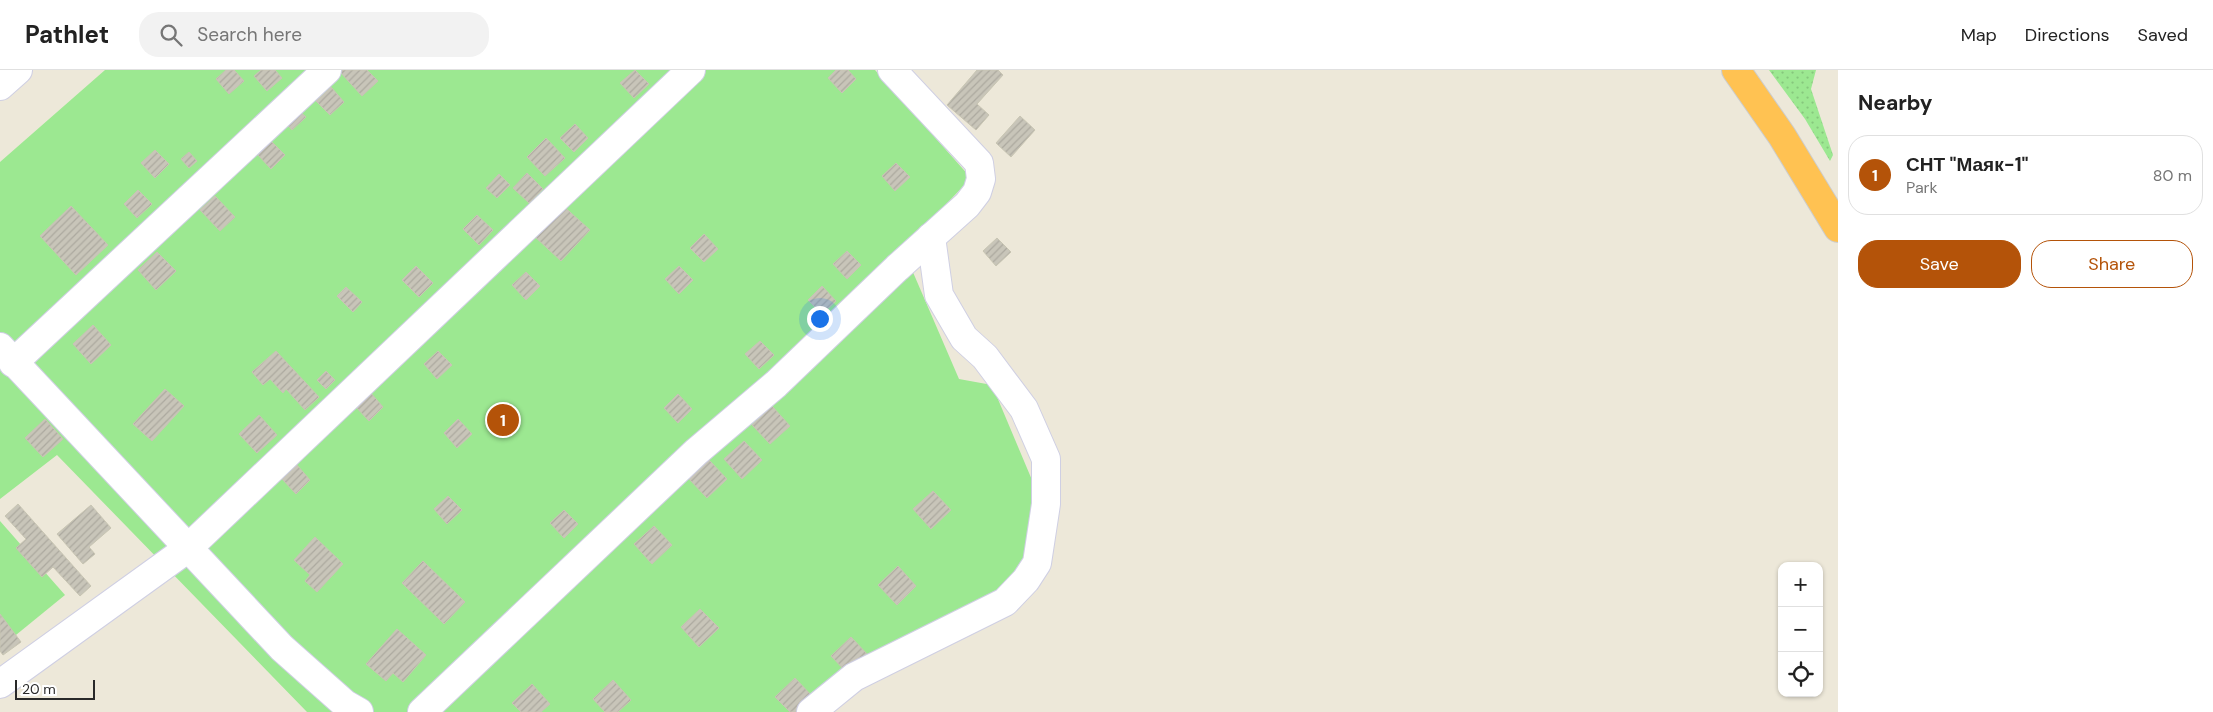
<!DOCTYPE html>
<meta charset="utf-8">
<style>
:root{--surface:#fff;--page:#f2f2f2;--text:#222;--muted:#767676;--line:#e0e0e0;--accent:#b45309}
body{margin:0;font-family:"DM Sans",sans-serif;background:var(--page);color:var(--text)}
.controls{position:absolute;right:15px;bottom:15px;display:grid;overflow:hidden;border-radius:10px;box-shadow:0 1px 4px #0004}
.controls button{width:45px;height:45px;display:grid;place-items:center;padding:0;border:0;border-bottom:1px solid var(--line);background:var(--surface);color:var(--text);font:25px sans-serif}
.scale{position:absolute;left:15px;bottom:12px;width:80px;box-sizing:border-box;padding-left:5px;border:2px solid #292929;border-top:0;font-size:14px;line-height:18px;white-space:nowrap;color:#292929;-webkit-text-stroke:4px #fff;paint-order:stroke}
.you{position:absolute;left:819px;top:248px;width:18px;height:18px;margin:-12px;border:4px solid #fff;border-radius:50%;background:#1a73e8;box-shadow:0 0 0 8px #1a73e833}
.badge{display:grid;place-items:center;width:32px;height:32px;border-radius:50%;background:var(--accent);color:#fff;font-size:16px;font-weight:700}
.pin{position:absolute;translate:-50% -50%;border:2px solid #fff;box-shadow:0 1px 5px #0006}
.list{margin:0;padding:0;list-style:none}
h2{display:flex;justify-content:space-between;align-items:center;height:65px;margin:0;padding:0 20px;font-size:21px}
h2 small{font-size:16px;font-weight:400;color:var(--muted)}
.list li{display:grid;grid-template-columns:32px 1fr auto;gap:15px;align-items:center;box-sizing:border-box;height:80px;margin:0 10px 10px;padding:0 10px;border:1px solid var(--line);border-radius:20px}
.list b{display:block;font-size:19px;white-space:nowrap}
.list p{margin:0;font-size:16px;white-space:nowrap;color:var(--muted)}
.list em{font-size:16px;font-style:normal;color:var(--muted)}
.actions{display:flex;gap:10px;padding:15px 20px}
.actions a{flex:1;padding:11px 0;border:1px solid var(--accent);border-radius:20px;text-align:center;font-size:18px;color:var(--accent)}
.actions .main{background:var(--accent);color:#fff}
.icon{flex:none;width:28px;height:28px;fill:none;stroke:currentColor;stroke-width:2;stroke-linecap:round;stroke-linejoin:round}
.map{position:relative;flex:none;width:1838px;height:642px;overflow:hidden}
header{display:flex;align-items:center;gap:30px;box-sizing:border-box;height:70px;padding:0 25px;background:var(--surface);border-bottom:1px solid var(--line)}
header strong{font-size:24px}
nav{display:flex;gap:28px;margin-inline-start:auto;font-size:18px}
.search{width:350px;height:45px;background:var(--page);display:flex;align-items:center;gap:12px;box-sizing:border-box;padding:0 18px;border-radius:20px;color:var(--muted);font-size:19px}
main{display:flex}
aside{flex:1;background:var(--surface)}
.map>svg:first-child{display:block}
.grass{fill:url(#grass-dots)}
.garden{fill:#9ce891}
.building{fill:url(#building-hatch);stroke:#c8c5b3}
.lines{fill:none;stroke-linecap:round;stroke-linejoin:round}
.minor-casing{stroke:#cfcfe3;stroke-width:30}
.highway-casing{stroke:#ccc;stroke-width:30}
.minor{stroke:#fff;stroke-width:28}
.highway{stroke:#ffc252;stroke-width:28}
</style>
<header>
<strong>Pathlet</strong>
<div class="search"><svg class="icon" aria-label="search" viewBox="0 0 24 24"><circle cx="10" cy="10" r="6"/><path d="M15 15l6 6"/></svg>Search here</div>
<nav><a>Map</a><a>Directions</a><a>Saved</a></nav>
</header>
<main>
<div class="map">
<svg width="1838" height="642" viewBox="0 0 1838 642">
<defs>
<pattern id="grass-dots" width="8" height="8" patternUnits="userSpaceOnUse" patternTransform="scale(1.25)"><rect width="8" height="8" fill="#9ce891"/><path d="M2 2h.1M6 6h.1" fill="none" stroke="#86c77d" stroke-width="1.8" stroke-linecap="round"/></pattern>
<pattern id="building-hatch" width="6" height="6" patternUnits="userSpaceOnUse" patternTransform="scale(1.25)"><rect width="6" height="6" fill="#c8c5b9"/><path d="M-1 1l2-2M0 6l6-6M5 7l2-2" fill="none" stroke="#aca99f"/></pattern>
</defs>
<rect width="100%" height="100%" fill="#ede8d9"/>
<!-- grass -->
<path class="grass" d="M1769,0H1816L1811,19L1833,85L1830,91L1805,49Z"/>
<!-- garden -->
<g class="garden">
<path d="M105,0H875L971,108L898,185L912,200L959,309L992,315L1040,429L1026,514L802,642H307L57,385L0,429V92Z"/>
<path d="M0,451L65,525L0,578Z"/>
</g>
<!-- building -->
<g class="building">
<path d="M226,0H234L244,11L229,24L216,9Z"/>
<path d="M261,0H275L282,8L267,21L254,6Z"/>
<path d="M342,0H367L378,11L362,26L340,2Z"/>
<path d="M635,0L649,14L634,28L620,13Z"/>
<path d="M836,0H848L856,9L842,23L828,8Z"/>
<path d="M977,0H998L1003,5L977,34L989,45L976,60L947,35Z"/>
<path d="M331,17L344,32L330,45L316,31Z"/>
<path d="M294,36L306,47L292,60L281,48Z"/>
<path d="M1020,46L1035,60L1011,87L996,73Z"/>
<path d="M575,54L588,68L574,82L560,68Z"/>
<path d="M546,68L565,88L545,106L527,87Z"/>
<path d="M271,71L285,85L271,99L257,84Z"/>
<path d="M155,80L169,94L155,108L141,93Z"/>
<path d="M189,82L197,91L189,98L181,89Z"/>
<path d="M896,93L910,107L895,121L882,106Z"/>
<path d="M527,103L543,119L529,133L513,118Z"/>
<path d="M499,104L510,115L497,128L486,118Z"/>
<path d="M138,120L152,134L137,148L124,134Z"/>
<path d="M215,126L235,147L220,161L200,140Z"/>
<path d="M561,134L590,160L561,191L533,165Z"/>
<path d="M71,136L108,175L76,205L40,166Z"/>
<path d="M477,145L493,160L479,175L463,159Z"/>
<path d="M704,164L718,179L704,192L690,178Z"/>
<path d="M997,168L1011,182L996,196L983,181Z"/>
<path d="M847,181L861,195L847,209L833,194Z"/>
<path d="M157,182L176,201L156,220L138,200Z"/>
<path d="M416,196L433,213L419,227L402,210Z"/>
<path d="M679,196L693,210L679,224L665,209Z"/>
<path d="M526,202L540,216L526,230L512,215Z"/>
<path d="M822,216L836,231L822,244L808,230Z"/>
<path d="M346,217L362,232L353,242L337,226Z"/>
<path d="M93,255L111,275L91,294L73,274Z"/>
<path d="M760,271L774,285L759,299L745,284Z"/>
<path d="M276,281L319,327L305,340L286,319L283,323L270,309L263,315L252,302Z"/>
<path d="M438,281L452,295L437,309L424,294Z"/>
<path d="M326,301L335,310L326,319L317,310Z"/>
<path d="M165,319L184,336L152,371L133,354Z"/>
<path d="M370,322L383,337L369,351L355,336Z"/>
<path d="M678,324L692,339L678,353L664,338Z"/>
<path d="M772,336L790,356L770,374L752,355Z"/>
<path d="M259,345L277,365L257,383L239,364Z"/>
<path d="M45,349L63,369L43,387L25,368Z"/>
<path d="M458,349L472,364L457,378L444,363Z"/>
<path d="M744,371L762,390L742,409L724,389Z"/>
<path d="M709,390L727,409L707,428L689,409Z"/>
<path d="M297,395L310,410L296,424L282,409Z"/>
<path d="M933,421L951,440L931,459L913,439Z"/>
<path d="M448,426L462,440L447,454L434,439Z"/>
<path d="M18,434L91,516L80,526L53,497L42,507L16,478L26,469L5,446Z"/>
<path d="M91,435L111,458L89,477L95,484L83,494L57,464Z"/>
<path d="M564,440L578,454L564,468L550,453Z"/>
<path d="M654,456L672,475L652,494L634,474Z"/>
<path d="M315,467L343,494L317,522L305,511L310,505L294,490Z"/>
<path d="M423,491L465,532L444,554L402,513Z"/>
<path d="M898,496L916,516L897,535L878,515Z"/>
<path d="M700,539L719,558L699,577L681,557Z"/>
<path d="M0,544L21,572L3,585L0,581Z"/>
<path d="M397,559L426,585L403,612L393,603L386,611L366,594Z"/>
<path d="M851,567L869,586L849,605L831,586Z"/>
<path d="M795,608L813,627L797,642H790L775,627Z"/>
<path d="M613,610L631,630L618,642H605L593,629Z"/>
<path d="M532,614L550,634L541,642H521L512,633Z"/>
</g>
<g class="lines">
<defs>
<g id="minor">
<path d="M0,16L18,0"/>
<path d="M0,277L282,578L345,634L359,642"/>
<path d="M13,293L327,0"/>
<path d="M0,614L187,479L691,0"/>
<path d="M422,642L696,382L776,314L897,198L967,135L977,122L981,109L979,93L892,0"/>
<path d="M811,642L854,607L1005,532L1026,510L1037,493L1046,434V389L1024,339L985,287L964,268L939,225L931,167"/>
</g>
<path id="highway" d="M1736,0L1782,66L1838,158"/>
</defs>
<!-- minor casing -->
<use href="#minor" class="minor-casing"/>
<!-- highway casing -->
<use href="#highway" class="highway-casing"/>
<!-- minor -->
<use href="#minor" class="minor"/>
<!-- highway -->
<use href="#highway" class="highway"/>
</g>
</svg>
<div class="controls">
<button>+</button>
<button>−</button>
<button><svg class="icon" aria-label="locate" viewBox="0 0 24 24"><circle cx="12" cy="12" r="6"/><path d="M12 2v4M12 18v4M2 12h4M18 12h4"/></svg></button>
</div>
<div class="scale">20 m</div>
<div class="you"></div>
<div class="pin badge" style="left:503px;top:350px">1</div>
</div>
<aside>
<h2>Nearby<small></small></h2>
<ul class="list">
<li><span class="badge">1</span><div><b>СНТ &quot;Маяк-1&quot;</b><p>Park</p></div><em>80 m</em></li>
</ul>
<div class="actions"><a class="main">Save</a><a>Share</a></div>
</aside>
</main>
